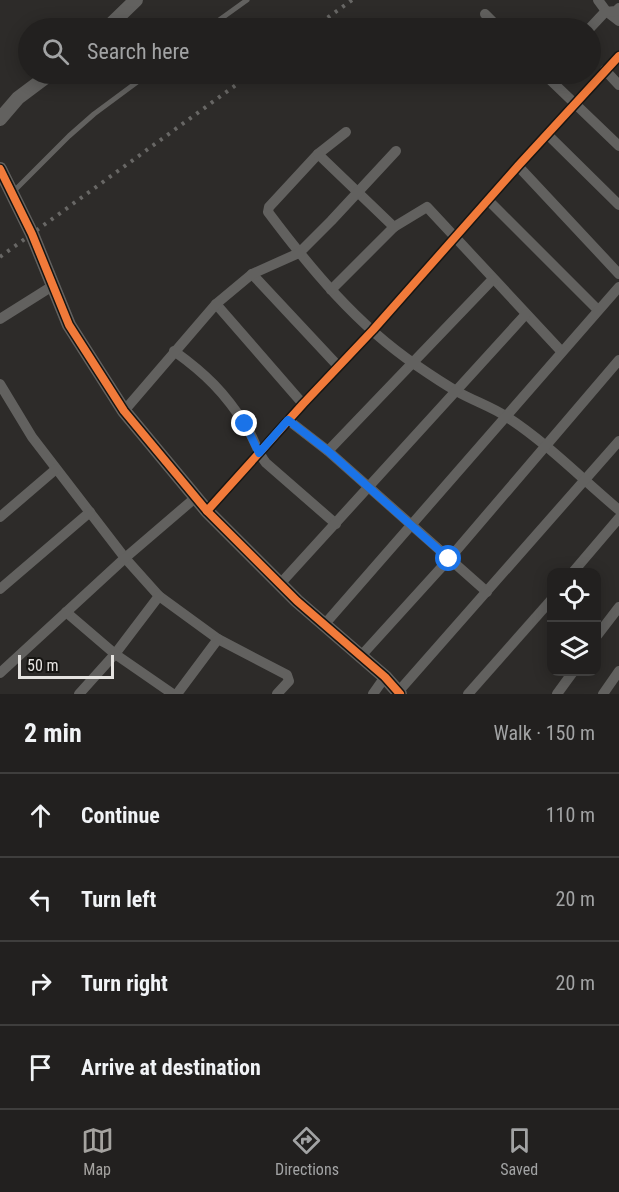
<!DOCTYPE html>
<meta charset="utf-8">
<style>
:root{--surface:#22201f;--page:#2e2d2c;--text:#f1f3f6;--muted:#a2a3a4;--line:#3f3e3d;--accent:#a5a3a0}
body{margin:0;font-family:"Roboto Condensed",sans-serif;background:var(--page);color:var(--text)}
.controls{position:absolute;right:18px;bottom:18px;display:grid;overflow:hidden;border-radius:12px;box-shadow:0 3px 15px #0003}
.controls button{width:54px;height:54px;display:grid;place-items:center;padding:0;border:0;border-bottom:2px solid var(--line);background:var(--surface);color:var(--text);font:30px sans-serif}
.scale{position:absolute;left:18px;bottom:15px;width:96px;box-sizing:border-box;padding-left:6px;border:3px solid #e5e3e0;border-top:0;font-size:16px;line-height:21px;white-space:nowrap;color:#e5e3e0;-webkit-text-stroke:4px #161512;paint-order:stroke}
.stop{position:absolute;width:18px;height:18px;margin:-14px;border:4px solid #1a73e8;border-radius:50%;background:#fff}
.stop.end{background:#1a73e8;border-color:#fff;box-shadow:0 2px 6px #0008}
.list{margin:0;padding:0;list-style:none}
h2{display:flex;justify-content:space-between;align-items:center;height:78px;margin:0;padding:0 24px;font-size:26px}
h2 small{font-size:20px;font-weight:400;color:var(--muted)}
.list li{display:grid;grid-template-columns:39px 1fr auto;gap:18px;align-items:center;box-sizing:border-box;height:84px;padding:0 24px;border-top:2px solid var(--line)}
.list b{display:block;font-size:22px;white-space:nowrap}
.list em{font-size:20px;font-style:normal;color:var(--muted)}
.icon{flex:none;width:33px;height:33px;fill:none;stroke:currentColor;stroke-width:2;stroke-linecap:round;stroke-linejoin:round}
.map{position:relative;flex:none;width:619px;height:694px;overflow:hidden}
.search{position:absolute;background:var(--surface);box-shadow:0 3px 15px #0003;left:18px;right:18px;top:18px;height:66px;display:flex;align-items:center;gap:15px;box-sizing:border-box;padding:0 21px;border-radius:33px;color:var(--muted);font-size:22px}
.sheet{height:414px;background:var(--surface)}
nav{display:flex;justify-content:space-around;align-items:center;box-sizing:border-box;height:84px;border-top:2px solid var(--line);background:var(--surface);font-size:16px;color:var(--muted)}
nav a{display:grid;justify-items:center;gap:3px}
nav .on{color:var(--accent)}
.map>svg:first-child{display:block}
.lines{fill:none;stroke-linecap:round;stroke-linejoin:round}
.service{stroke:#62615f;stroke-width:5}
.minor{stroke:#62615f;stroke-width:10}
.tertiary{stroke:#62615f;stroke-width:14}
.rail{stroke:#686765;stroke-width:4;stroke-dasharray:3 6;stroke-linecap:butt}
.cycleway-casing{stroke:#161512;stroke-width:11}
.cycleway{stroke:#f17a3a;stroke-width:8}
.route{stroke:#1a73e8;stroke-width:8}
</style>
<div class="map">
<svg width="619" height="694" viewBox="0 0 619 694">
<rect width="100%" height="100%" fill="#2d2b29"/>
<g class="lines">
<!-- service -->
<g class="service">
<path d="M208,28L247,0"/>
<path d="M12,193L69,136L94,114L148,74"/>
</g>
<!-- minor -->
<g class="minor">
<path d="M598,0L606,11L619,21"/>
<path d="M485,14L499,28"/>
<path d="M590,28L605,12L616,11L619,8"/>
<path d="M605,70L619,85"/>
<path d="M544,74L619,146"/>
<path d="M346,132L318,154L269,207L268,212C310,268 357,325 416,365C429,374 444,384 458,392C474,401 492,407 507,417C547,443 582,479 619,510"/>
<path d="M548,135L619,205"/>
<path d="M318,154L394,227"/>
<path d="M518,166L619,274"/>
<path d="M488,200L598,310"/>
<path d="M252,274L338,366"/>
<path d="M331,290L394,227L427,207L561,351"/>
<path d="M216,304L303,404"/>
<path d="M0,319L54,285"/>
<path d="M174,351C206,374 225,393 246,426C254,438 257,452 266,463L336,524"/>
<path d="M0,384L32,437L125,558L159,596L218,639L287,675L289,681L277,694"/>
<path d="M124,411L216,304L252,274L299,253L331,221L396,151"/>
<path d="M288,420L328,451L487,592"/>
<path d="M328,451L493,279"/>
<path d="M207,511L303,404L373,330L518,166L619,56"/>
<path d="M0,517L56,469"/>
<path d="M573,572L619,518"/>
<path d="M280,584L526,314"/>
<path d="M0,589L90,512"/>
<path d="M66,612L115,654L173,694"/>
<path d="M324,625L619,287"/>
<path d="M596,637L619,607"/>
<path d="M360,657L449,559L619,360"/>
<path d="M0,673L125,558L195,498"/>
<path d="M398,692L619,441"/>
<path d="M79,694L115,654L159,596"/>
<path d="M177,694L218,639"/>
<path d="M373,694L385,677"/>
<path d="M468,694L552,599"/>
<path d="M557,694L573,672"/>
<path d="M603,694L619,671"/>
</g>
<!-- tertiary -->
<g class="tertiary">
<path d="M107,28L136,0"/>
<path d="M0,119L18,98L50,74"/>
<path d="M0,169L32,234L69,325L124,411L207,511L297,601L385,677L400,694"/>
</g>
<!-- rail -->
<g class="rail">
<path d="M313,28L352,0"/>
<path d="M0,257L251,74"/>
</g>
<defs>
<g id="cycleway">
<path d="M0,169L32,234L69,325L124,411L207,511L297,601L385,677L400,694"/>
<path d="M207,511L303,404L373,330L518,166L619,56"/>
</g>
</defs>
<!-- cycleway casing -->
<use href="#cycleway" class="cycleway-casing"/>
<!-- cycleway -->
<use href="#cycleway" class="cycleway"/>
</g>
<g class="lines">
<!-- route -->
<path class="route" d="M245,424L259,453L288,420L328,451L449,559"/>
</g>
</svg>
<div class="controls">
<button><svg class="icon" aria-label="locate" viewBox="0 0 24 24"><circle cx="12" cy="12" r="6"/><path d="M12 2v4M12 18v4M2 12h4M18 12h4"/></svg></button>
<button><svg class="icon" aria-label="layers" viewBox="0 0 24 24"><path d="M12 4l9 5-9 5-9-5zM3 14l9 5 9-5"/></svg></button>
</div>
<div class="scale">50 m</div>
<div class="stop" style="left:449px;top:559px"></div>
<div class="stop end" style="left:245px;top:424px"></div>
<div class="search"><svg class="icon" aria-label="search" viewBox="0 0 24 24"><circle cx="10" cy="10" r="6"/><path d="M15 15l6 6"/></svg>Search here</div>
</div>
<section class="sheet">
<h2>2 min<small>Walk · 150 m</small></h2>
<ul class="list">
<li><svg class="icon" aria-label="ahead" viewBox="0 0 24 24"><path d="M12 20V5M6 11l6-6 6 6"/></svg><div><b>Continue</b></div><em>110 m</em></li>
<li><svg class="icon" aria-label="left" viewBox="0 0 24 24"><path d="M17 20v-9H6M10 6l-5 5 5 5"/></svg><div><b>Turn left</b></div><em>20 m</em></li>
<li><svg class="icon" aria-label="right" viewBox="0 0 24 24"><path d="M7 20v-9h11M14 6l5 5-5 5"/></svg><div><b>Turn right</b></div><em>20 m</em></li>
<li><svg class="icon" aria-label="arrive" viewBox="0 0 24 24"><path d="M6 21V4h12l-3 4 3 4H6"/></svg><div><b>Arrive at destination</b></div></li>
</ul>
</section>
<nav>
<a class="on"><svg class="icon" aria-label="map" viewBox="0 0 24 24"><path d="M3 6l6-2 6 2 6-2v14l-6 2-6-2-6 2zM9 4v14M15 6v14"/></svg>Map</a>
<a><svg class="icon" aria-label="directions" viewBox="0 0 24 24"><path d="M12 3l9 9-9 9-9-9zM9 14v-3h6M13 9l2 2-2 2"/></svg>Directions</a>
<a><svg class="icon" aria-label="saved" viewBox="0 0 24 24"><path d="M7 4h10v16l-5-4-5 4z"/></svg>Saved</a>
</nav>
